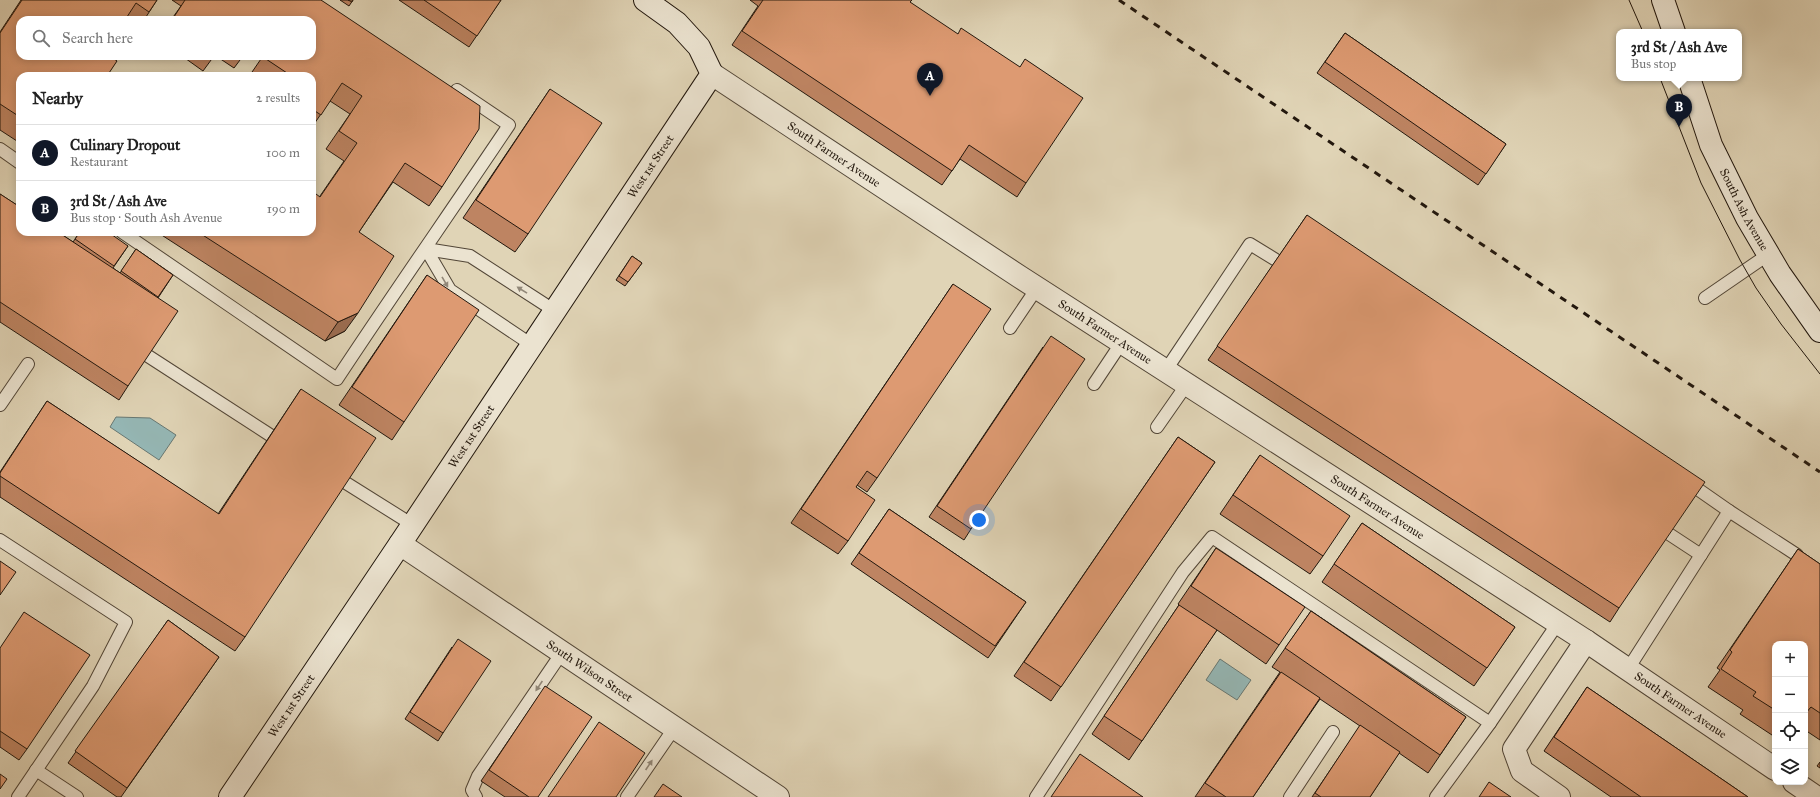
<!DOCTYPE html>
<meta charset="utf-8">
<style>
:root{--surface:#fff;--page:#f2f2f2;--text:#222;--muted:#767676;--line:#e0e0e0;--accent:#111827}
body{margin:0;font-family:"IM FELL Great Primer",serif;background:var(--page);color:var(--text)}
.controls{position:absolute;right:12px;bottom:12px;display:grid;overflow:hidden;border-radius:8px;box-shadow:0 2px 10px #0003}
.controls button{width:36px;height:36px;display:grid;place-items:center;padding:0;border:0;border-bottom:1px solid var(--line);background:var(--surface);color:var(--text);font:20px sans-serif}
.you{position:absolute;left:979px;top:520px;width:14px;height:14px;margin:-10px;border:3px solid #fff;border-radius:50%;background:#1a73e8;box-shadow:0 0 0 6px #1a73e833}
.badge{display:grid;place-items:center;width:26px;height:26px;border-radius:50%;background:var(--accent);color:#fff;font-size:13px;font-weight:700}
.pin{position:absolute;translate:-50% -33px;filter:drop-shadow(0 1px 2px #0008)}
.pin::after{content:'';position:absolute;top:21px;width:14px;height:12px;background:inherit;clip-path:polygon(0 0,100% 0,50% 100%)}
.popup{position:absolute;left:1616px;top:29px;width:126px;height:52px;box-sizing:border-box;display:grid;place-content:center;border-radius:8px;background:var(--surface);filter:drop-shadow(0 1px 3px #0005);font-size:13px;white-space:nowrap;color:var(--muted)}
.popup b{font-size:15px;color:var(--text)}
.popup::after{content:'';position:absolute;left:50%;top:100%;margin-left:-8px;border:8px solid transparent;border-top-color:var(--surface)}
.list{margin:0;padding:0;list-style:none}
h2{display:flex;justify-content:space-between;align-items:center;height:52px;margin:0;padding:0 16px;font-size:17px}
h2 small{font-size:13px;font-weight:400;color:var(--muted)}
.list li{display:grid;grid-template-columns:26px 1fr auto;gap:12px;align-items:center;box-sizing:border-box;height:56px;padding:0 16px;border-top:1px solid var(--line)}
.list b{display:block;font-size:15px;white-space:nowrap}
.list p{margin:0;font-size:13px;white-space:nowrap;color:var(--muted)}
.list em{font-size:13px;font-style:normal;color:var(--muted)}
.icon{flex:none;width:22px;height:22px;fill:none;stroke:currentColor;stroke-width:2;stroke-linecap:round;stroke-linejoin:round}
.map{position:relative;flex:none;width:1820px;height:797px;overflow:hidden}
.search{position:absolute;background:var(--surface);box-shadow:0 2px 10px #0003;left:16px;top:16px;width:300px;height:44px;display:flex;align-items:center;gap:10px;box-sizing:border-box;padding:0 14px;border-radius:12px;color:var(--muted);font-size:15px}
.panel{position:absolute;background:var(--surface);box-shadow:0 2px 10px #0003;left:16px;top:72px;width:300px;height:164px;border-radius:12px}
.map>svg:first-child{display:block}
.water{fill:#95b7b5;stroke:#677772}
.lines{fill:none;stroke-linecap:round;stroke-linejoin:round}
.lane-casing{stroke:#524637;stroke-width:14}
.street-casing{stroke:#524637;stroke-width:24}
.secondary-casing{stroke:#22170d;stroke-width:24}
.lane{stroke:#ebe3d0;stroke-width:12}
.street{stroke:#ebe3d0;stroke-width:22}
.secondary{stroke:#ebe3d0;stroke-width:22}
.tram{stroke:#22170d;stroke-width:1}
.rail{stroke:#22170d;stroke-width:3;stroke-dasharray:7 7;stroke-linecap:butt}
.wall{fill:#be8462;stroke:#22170d}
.shaded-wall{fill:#9b6c50;stroke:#22170d}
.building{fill:#dd9a72;stroke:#22170d}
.oneway{fill:#918778}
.labels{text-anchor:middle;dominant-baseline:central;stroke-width:3;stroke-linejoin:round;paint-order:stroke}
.street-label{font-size:12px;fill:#22170d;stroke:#ebe3d0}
</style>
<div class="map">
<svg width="1820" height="797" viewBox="0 0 1820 797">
<rect width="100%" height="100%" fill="#e0d4b6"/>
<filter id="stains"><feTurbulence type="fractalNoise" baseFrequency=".005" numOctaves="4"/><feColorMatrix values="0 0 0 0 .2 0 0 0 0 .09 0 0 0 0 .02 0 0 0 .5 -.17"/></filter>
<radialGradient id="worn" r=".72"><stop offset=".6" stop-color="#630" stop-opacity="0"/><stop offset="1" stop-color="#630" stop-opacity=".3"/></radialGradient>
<!-- water -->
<g class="water">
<path d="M116,417L150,418L176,435L159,460L110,427Z"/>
<path d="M1220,659L1251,680L1237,700L1206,680Z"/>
</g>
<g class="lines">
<defs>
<g id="lane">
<path d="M0,149L20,163"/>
<path d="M122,232L337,379C393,294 452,210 509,125L457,90"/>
<path d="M426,249L450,290L532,345"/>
<path d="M426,249L470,256L555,311"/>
<path d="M1705,298L1769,254"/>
<path d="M1010,328L1037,288"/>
<path d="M148,356L270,435"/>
<path d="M1166,370L1250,244L1276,260"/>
<path d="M1094,384L1122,342"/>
<path d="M0,405L28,364"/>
<path d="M1157,427L1187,384"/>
<path d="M346,483L413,525"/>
<path d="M1729,511L1797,555"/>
<path d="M1669,534L1701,555"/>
<path d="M0,540L126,622L93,686L18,797"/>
<path d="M1628,669L1729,511L1686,481"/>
<path d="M1490,723L1558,623"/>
<path d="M36,770L77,797"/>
<path d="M476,797L472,790L478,776L561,654"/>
<path d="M627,797L675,727"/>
<path d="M1036,797L1183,572L1212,537L1490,723L1436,797"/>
<path d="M1290,797L1333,732"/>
</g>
<g id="street">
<path id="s1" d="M712,74L1020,277L1586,641L1775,769"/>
<path id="s2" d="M400,544L778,797"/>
<path d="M1794,782L1816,797"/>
<path d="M1559,797L1522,771L1514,749L1586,641"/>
</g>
<g id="secondary">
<path d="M1663,0L1674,32"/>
<path id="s3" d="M1689,78L1711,145L1747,218L1780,274L1820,331"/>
<path id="s4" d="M230,797L400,544L712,74L699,47L677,23L645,0"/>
</g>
</defs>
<!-- lane casing -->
<use href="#lane" class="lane-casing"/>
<!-- street casing -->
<use href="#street" class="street-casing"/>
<!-- secondary casing -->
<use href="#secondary" class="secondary-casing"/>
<!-- lane -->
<use href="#lane" class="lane"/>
<!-- street -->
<use href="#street" class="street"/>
<!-- secondary -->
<use href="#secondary" class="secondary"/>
<!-- tram -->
<g class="tram">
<path d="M1629,0L1643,32"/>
<path d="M1660,78L1701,183L1740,260L1756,288L1781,324L1820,374"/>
</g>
<!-- rail -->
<path class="rail" d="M1119,0L1820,472"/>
</g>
<!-- wall -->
<g class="wall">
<path d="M21,0H157L144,20H20V143L0,130V32Z"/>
<path d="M172,0H321L442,187L429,206L393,182L359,232L345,331L325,341L157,232H312L320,196L344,161L326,149L350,114L330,101L312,127V76H251L250,75L263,56H312V20H171L181,6Z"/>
<path d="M340,0H353L349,6Z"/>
<path d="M399,0H501L469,47Z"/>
<path d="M750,0H912L910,2L1026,183L1017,197L960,159L942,185L732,45L758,6Z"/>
<path d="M1345,33L1506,144L1478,185L1317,73Z"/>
<path d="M182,56H214L203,71Z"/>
<path d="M216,56H243L234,68Z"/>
<path d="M550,89L528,234L515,252L463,218Z"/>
<path d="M0,194L73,242L80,232L128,246L113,268L120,273L136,249L173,275L158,298L128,386L119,400L0,322Z"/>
<path d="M1307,215L1619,608L1610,622L1208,360Z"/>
<path d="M632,256L642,263L625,286L616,280Z"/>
<path d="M427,275L404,422L392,440L339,405Z"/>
<path d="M953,284L877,478L867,492L857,485L856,487L848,541L838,554L791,523Z"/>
<path d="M1043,347L971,529L964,540L929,517Z"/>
<path d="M301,389L245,637L235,651L0,497V472L47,401L218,514Z"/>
<path d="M1178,437L1215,462L1051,701L1014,676Z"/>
<path d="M1260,455L1323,556L1310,574L1220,514Z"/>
<path d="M889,509L1026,602L988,658L851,564Z"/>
<path d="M1362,523L1515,627L1474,686L1322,582Z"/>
<path d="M1216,548L1279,645L1266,664L1217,630L1129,760L1092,734L1179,605L1178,604Z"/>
<path d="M1798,549L1820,564V740L1805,730V644H1775V737L1740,714L1743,710L1708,687L1720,670L1717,668Z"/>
<path d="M1311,611L1466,717L1428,773L1399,753L1370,797H1312L1360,726L1320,699L1253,797H1195L1280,672L1272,667Z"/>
<path d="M168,620L219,657L121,797H117L68,763Z"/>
<path d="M452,647L443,733L438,741L405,719Z"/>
<path d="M0,648L27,749L19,760L0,747Z"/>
<path d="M1587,687L1748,797H1611L1544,751Z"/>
<path d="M538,697V797H505L481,781Z"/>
<path d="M1820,762V768L1817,766Z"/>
</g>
<!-- shaded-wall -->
<path class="shaded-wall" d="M358,313L345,331L325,341L338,322Z"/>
<!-- building -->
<g class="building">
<path d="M22,0H157L149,12L136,3L125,20H20V56H110L117,61L107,76H20V117L0,104V33Z"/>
<path d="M185,0H321L480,106L479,129L442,187L405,163L359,232L394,256L358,313L338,322L198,232H312V191L320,197L357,143L339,131L362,96L342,83L321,115L312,109V76H285L287,73L263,57L264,56H312V20H172Z"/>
<path d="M348,0H353L352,2Z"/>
<path d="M424,0H501L477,36Z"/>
<path d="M763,0H912L910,2L958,34L961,28L1020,67L1025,59L1083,98L1026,183L969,145L952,171L742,31Z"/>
<path d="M1345,33L1506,144L1486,174L1325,62Z"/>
<path d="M550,89L602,123L528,234L476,200Z"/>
<path d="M0,194L20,207V232H58L178,311L128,386L0,302Z"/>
<path d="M1307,215L1705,482L1619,608L1217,346Z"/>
<path d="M80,232H108L128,246L114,266L75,239Z"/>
<path d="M136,249L173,275L158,297L121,271Z"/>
<path d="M632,256L642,263L628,282L619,276Z"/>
<path d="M427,275L479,310L404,422L352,387Z"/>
<path d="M953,284L991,309L877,478L867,471L856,487L875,500L848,541L801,509Z"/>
<path d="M1051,336L1085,359L971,529L937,506Z"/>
<path d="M301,389L376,438L245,637L0,476V473L47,401L219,514Z"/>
<path d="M1178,437L1215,462L1061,687L1024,662Z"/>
<path d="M1260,455L1350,516L1323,556L1233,495Z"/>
<path d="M889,509L1026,602L995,646L859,553Z"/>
<path d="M1362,523L1515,627L1487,668L1334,564Z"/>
<path d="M1216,548L1305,607L1279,645L1191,586Z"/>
<path d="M1798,549L1820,564V713L1811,707L1805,714V644H1775V710L1753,696L1756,692L1721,669L1732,652L1730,650Z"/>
<path d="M0,561L16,572L0,595Z"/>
<path d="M1179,605L1217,630L1142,741L1104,716Z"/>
<path d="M1311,611L1466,717L1440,755L1285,648Z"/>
<path d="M24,612L90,655L27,749L0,731V648Z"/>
<path d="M168,620L219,657L127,788L75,751Z"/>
<path d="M458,639L491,661L443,733L410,712Z"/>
<path d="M1281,672L1320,698L1253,797H1226L1205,783Z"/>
<path d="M545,686L592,717L538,797H529L489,770Z"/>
<path d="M1587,687L1748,797H1641L1554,737Z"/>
<path d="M599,722L645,753L616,797H548Z"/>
<path d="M1360,725L1400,752L1370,797H1321L1315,793Z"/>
<path d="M1080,754L1143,797H1051Z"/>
<path d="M0,774L7,779L0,789Z"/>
<path d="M1489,782L1511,797H1479Z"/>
<path d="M663,784L682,797H654Z"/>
</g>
<!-- one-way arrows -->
<defs><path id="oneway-solid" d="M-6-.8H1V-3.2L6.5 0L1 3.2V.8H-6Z"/></defs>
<g class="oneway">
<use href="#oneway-solid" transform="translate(445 282) rotate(60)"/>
<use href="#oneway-solid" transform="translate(522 290) rotate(-148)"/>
<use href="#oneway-solid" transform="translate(539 686) rotate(124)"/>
<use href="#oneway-solid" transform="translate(649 765) rotate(-56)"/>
</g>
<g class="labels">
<!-- street labels -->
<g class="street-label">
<text stroke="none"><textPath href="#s1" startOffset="146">South Farmer Avenue</textPath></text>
<text stroke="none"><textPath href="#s4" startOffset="758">West 1st Street</textPath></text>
<text stroke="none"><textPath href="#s3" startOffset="143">South Ash Avenue</textPath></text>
<text stroke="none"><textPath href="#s1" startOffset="470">South Farmer Avenue</textPath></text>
<text stroke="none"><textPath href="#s4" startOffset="434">West 1st Street</textPath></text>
<text stroke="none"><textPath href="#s1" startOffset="794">South Farmer Avenue</textPath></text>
<text stroke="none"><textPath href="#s2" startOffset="228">South Wilson Street</textPath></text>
<text stroke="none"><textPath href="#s4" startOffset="110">West 1st Street</textPath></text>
<text stroke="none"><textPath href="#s1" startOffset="1156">South Farmer Avenue</textPath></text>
</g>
</g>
<rect width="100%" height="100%" filter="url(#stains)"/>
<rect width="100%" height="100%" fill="url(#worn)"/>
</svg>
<div class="controls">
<button>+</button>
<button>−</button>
<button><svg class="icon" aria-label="locate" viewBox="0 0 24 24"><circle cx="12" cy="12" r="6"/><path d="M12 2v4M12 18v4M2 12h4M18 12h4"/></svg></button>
<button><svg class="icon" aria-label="layers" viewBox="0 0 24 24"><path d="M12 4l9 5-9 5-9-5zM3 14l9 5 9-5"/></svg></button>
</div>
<div class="you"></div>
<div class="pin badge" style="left:930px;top:96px">A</div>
<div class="pin badge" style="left:1679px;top:127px">B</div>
<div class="popup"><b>3rd St / Ash Ave</b>Bus stop</div>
<div class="search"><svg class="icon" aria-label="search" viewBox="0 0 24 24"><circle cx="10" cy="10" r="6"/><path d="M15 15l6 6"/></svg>Search here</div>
<section class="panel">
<h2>Nearby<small>2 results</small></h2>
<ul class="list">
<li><span class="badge">A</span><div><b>Culinary Dropout</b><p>Restaurant</p></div><em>100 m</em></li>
<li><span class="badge">B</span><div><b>3rd St / Ash Ave</b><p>Bus stop · South Ash Avenue</p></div><em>190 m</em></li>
</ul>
</section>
</div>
